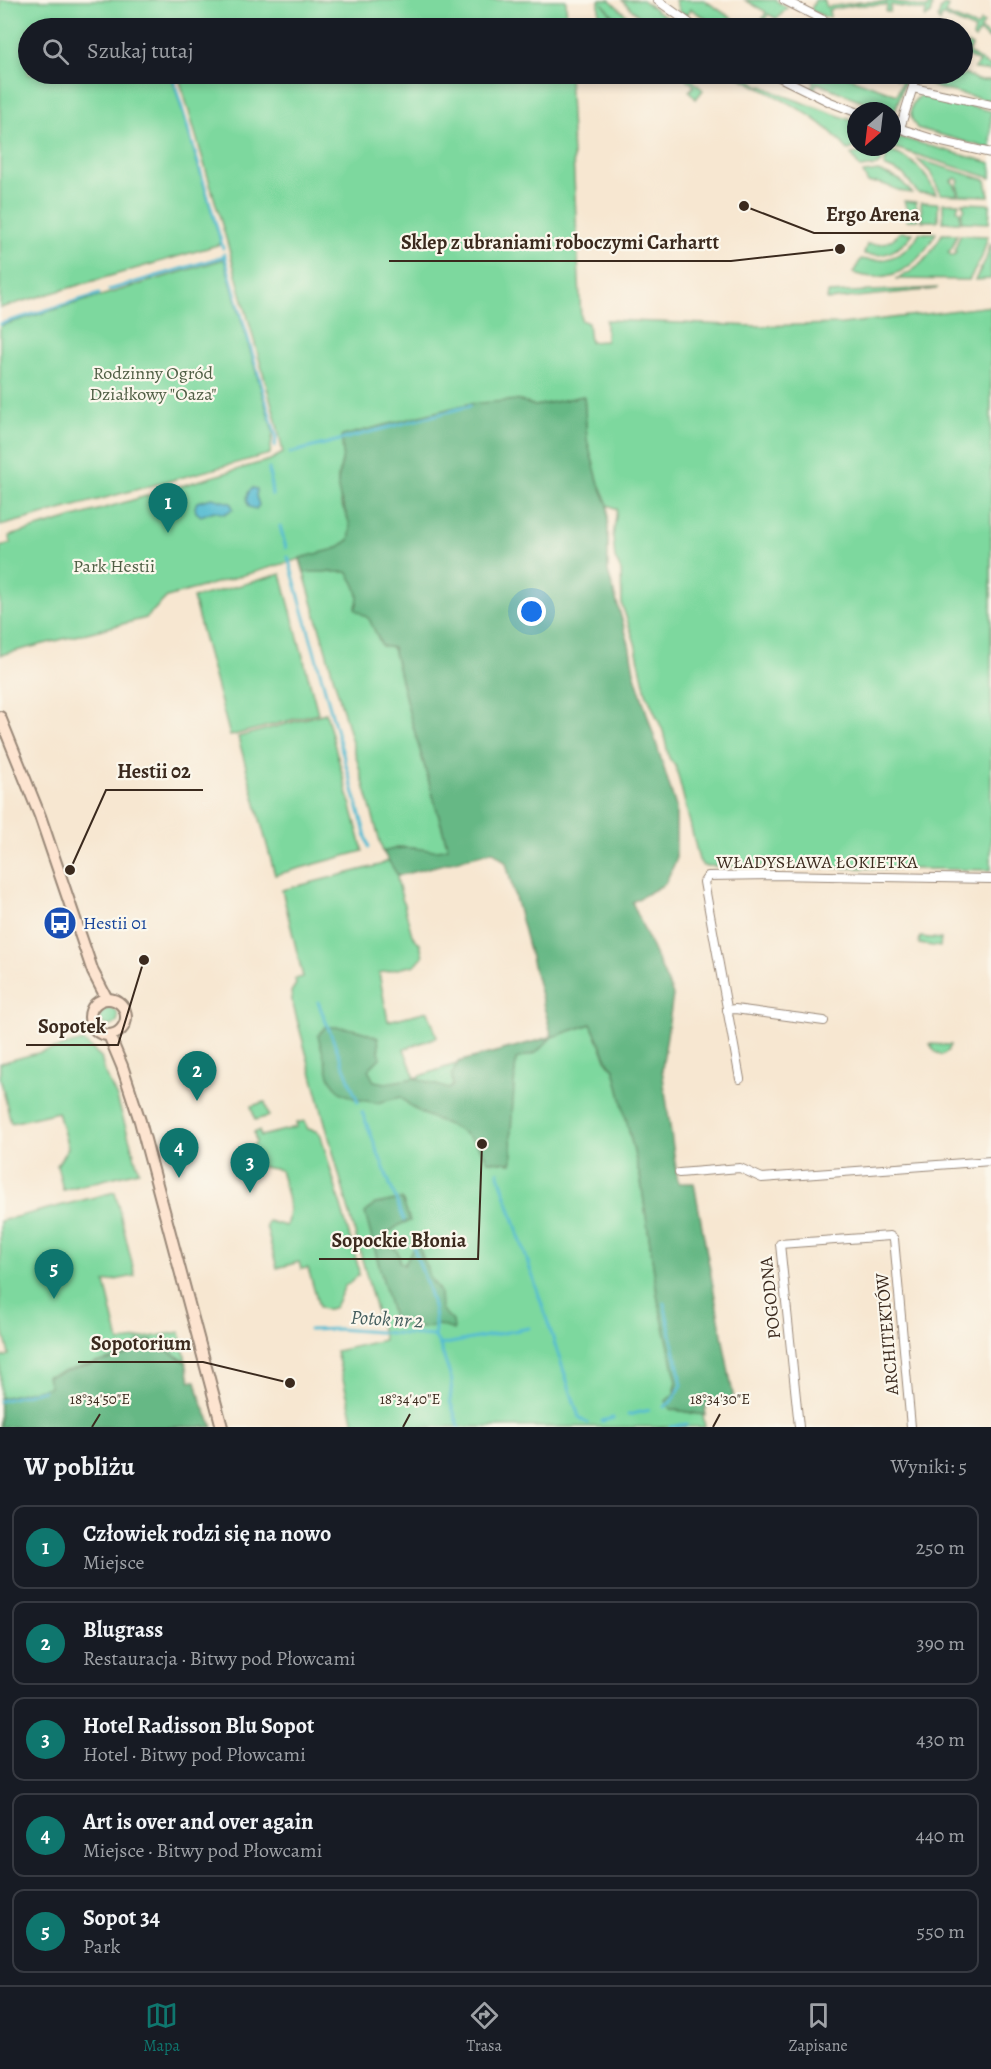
<!DOCTYPE html>
<html lang="pl">
<meta charset="utf-8">
<style>
:root{--surface:#171b24;--page:#242831;--text:#f1f3f6;--muted:#9ea1a6;--line:#363941;--accent:#0f766e}
body{margin:0;font-family:Alegreya,serif;background:var(--page);color:var(--text)}
.compass{position:absolute;left:847px;top:102px;width:54px;height:54px;border-radius:50%;background:var(--surface);box-shadow:0 3px 9px #0003;rotate:208deg}
.you{position:absolute;left:532px;top:612px;width:21px;height:21px;margin:-15px;border:4px solid #fff;border-radius:50%;background:#1a73e8;box-shadow:0 0 0 9px #1a73e833}
.badge{display:grid;place-items:center;width:39px;height:39px;border-radius:50%;background:var(--accent);color:#fff;font-size:20px;font-weight:700}
.pin{position:absolute;translate:-50% -50px;filter:drop-shadow(0 2px 3px #0008)}
.pin::after{content:'';position:absolute;top:32px;width:21px;height:18px;background:inherit;clip-path:polygon(0 0,100% 0,50% 100%)}
.list{margin:0;padding:0;list-style:none}
h2{display:flex;justify-content:space-between;align-items:center;height:78px;margin:0;padding:0 24px;font-size:26px}
h2 small{font-size:20px;font-weight:400;color:var(--muted)}
.list li{display:grid;grid-template-columns:39px 1fr auto;gap:18px;align-items:center;box-sizing:border-box;height:84px;margin:0 12px 12px;padding:0 12px;border:2px solid var(--line);border-radius:12px}
.list b{display:block;font-size:22px;white-space:nowrap}
.list p{margin:0;font-size:20px;white-space:nowrap;color:var(--muted)}
.list em{font-size:20px;font-style:normal;color:var(--muted)}
.icon{flex:none;width:33px;height:33px;fill:none;stroke:currentColor;stroke-width:2;stroke-linecap:round;stroke-linejoin:round}
.map{position:relative;flex:none;width:991px;height:1427px;overflow:hidden}
.search{position:absolute;background:var(--surface);box-shadow:0 3px 9px #0003;left:18px;right:18px;top:18px;height:66px;display:flex;align-items:center;gap:15px;box-sizing:border-box;padding:0 21px;border-radius:33px;color:var(--muted);font-size:22px}
.sheet{height:558px;background:var(--surface)}
nav{display:flex;justify-content:space-around;align-items:center;box-sizing:border-box;height:84px;border-top:2px solid var(--line);background:var(--surface);font-size:16px;color:var(--muted)}
nav a{display:grid;justify-items:center;gap:3px}
nav .on{color:var(--accent)}
.map>svg:first-child{display:block}
.green{fill:#7dd89e;stroke:#5c815e;stroke-width:1.5}
.forest{fill:#66b885;stroke:#507152;stroke-width:1.5}
.water{fill:#54bcd2;stroke:#487378;stroke-width:1.5}
.lines{fill:none;stroke-linecap:round;stroke-linejoin:round}
.stream{stroke:#54bcd2;stroke-width:3}
.street-casing{stroke:#998878;stroke-width:10}
.secondary-casing{stroke:#998878;stroke-width:14}
.street{stroke:#fff;stroke-width:8}
.secondary{stroke:#fde4d0;stroke-width:10}
.ticks{fill:none;stroke:#3b2a1e;stroke-width:2}
.labels{text-anchor:middle;dominant-baseline:central;stroke-width:4.5;stroke-linejoin:round;paint-order:stroke}
.park-label{font-size:18px;fill:#4f5e44;stroke:#fbf7ec}
.street-label{font-size:18px;fill:#3b2a1e;stroke:#fbf7ec}
.transit-label{font-size:18px;fill:#164399;stroke:#fbf7ec;text-anchor:start}
.water-label{font-size:20px;font-style:italic;fill:#445d5d;stroke:#fbf7ec}
.ticks-label{font-size:15px;text-anchor:middle;fill:#3b2a1e;stroke:#fbf7ec;stroke-width:4.5;stroke-linejoin:round;paint-order:stroke}
.leader{fill:none;stroke:#3b2a1e;stroke-width:2}
.callout-dot{fill:#3b2a1e;stroke:#fbf7ec;stroke-width:2}
.callout-label{font-size:20px;text-anchor:middle;font-weight:bold;fill:#3b2a1e;stroke:#fbf7ec;stroke-width:4.5;stroke-linejoin:round;paint-order:stroke}
</style>
<div class="map">
<svg width="991" height="1427" viewBox="0 0 991 1427">
<rect width="100%" height="100%" fill="#fbf7ec"/>
<filter id="ink" filterUnits="userSpaceOnUse"><feTurbulence type="fractalNoise" baseFrequency=".0167" numOctaves="2"/><feDisplacementMap in="SourceGraphic" scale="12" xChannelSelector="R" yChannelSelector="G"/><feConvolveMatrix kernelMatrix="1 2 1 2 8 2 1 2 1" color-interpolation-filters="sRGB"/></filter>
<filter id="wash" filterUnits="userSpaceOnUse"><feTurbulence type="fractalNoise" baseFrequency=".008" numOctaves="4" result="noise"/><feDisplacementMap in="SourceGraphic" scale="24" xChannelSelector="R" yChannelSelector="G"/><feGaussianBlur stdDeviation="1.35" result="paint"/><feColorMatrix in="noise" values="0 0 0 0 0 0 0 0 0 0 0 0 0 0 0 0 0 1.4 0 .05"/><feComposite in="paint" operator="in"/></filter>
<g filter="url(#wash)">
<rect width="100%" height="100%" fill="#f7e7d1"/>
<!-- green -->
<g class="green">
<path d="M0,0H566L567,28H28V74H171L221,244L0,308Z"/>
<path d="M599,0H610L640,28H625L602,3L613,17L601,28H599Z"/>
<path d="M622,0H642L681,28H651Z"/>
<path d="M675,0H704L747,28H720L691,9L686,15L679,11Z"/>
<path d="M745,0H775L787,8L777,19L768,14L765,20L762,19L766,12Z"/>
<path d="M815,0H824L827,7L861,2H887V0L927,8L930,1L932,6L930,15L925,18L926,11L891,5L890,12H886L887,5H856L829,10L830,17H825L811,10Z"/>
<path d="M944,5L948,6L945,14L977,27L981,21L984,23L980,30L991,36V40L979,32L975,39L973,37L975,30L944,16H942L940,22L938,18L941,8Z"/>
<path d="M968,44L972,46L968,52L989,66L991,65V71L974,69L979,62L966,55L963,60V49L964,50Z"/>
<path d="M964,73L977,80H991V101L937,88L930,85L923,74H956L962,76Z"/>
<path d="M178,74H569L581,320L588,323L590,342L606,341V320L754,326L842,324L991,306V870L703,866L699,860L676,767L669,758L663,731L646,693L635,643L622,605L621,571L615,558L613,537L617,509L608,505L599,484L587,440L584,396L535,406L518,400L342,437L343,458L338,476V486L341,504L374,571L409,712L448,849L433,852L421,849L401,847L383,852L300,559L167,597L146,618L0,655V547L11,543L9,536L270,460L283,453L276,420L227,242Z"/>
<path d="M682,74H686L703,90L696,99L689,91L694,86Z"/>
<path d="M734,74H741L762,87L763,86L782,95L856,122L857,147L848,150C817,111 775,98 734,74Z"/>
<path d="M799,74H840L897,95L902,81L896,79L898,74H907L895,111L892,115V111H882V109L817,83L814,90L811,88L814,81Z"/>
<path d="M922,95L991,111V149L917,128C908,116 908,102 922,95Z"/>
<path d="M898,137L991,163V178L895,148Z"/>
<path d="M883,150L881,162L877,166L860,168L851,154Z"/>
<path d="M888,151C912,157 926,172 936,194L918,193L903,174L884,166Z"/>
<path d="M917,159L986,180L989,196L960,195L957,185L959,181L956,178L951,181L955,185L958,195L941,194L930,172Z"/>
<path d="M878,171L900,180L912,193C892,192 889,181 868,183L863,173Z"/>
<path d="M904,201L916,202L918,220H906L907,210Z"/>
<path d="M921,202L938,203V221H922Z"/>
<path d="M943,203H959L957,209L960,212V222H943Z"/>
<path d="M962,203L990,204L989,223L962,222V212L965,209Z"/>
<path d="M900,232L913,233C902,249 884,259 864,254L867,244C881,246 891,243 900,232Z"/>
<path d="M919,233H936C918,266 892,286 853,273L861,259C884,264 909,255 919,233Z"/>
<path d="M942,234H957L952,248L948,252L952,256L956,253L955,249L960,235L988,236L982,257L969,280L896,279C919,270 931,255 942,234Z"/>
<path d="M991,243V279L975,280L986,259Z"/>
<path d="M224,259L273,432L270,454L0,526V326Z"/>
<path d="M937,288L936,289L827,300L828,293Z"/>
<path d="M281,574L318,713L230,736L193,598Z"/>
<path d="M326,713L363,851L275,875L238,737Z"/>
<path d="M389,860L398,876L397,879L412,935L420,944L423,956L415,965L379,973L388,1021L428,1011L437,1037L404,1049L415,1078C473,1056 533,1044 591,1024L608,1064L614,1069L641,1181L658,1300L677,1381L670,1409L703,1415L705,1427H355L336,1351L384,1340L292,1001L291,992L296,984L295,979L303,977L282,890L380,865Z"/>
<path d="M920,937L941,939L940,947L919,944Z"/>
<circle cx="109" cy="1017" r="9"/>
<path d="M83,1041L101,1057L104,1070L117,1098L139,1171L63,1190L57,1165L68,1148L58,1112L11,1123L0,1077V1063Z"/>
<path d="M930,1044L951,1045L948,1051L942,1055L935,1052Z"/>
<path d="M265,1102L269,1116L255,1120L251,1106Z"/>
<path d="M304,1121L308,1129L316,1131L321,1136L358,1266L359,1275L345,1286L335,1307C328,1310 325,1310 319,1307L308,1268L301,1269L299,1262L277,1268L266,1226L268,1221L286,1226C293,1208 285,1189 280,1170L257,1166L256,1162L247,1152L256,1142L254,1132L259,1131L261,1136L297,1127L296,1123Z"/>
<path d="M115,1192L135,1276L105,1282L119,1342L180,1332L186,1362L152,1341L139,1342L126,1355L47,1376L62,1427H0V1358L9,1355L0,1317V1221Z"/>
</g>
<!-- forest -->
<g class="forest">
<path d="M584,396L587,440L599,484L608,505V572L629,644L634,672L676,807V860L665,884L632,902L673,995L662,1069L678,1183H694L734,1400L708,1403L706,1405L705,1415L670,1409L666,1401L676,1392L677,1381L658,1300L641,1181L614,1069L609,1064L591,1024L552,1037L536,1053L516,1059L511,1130L512,1163L488,1161C465,1117 429,1128 401,1097L377,1103L356,1099L340,1092L330,1079L318,1036L325,1027C343,1026 362,1030 378,1038L380,1058L368,1070L374,1081L386,1083L415,1078L449,1089L453,1085L452,1075L458,1062L552,1037L506,863L493,851L398,876L383,852C390,850 396,848 403,848C421,847 431,853 448,848L409,712L393,648L382,646L369,619L355,609C362,596 355,583 347,572H304L300,558L335,549L349,540C354,522 341,507 338,489C337,479 340,471 342,461C344,453 342,444 342,436L467,404L518,400L535,406Z"/>
<path d="M402,1199L410,1221C398,1223 393,1231 384,1236V1242C393,1244 400,1252 400,1262L404,1265L413,1248L419,1247L431,1279L440,1292L441,1309L453,1321L454,1330L439,1325L424,1328L395,1325L365,1213L375,1204Z"/>
<path d="M152,1341L186,1362L190,1381H196L201,1401L213,1427H0V1398L50,1387L47,1376L126,1355L139,1342Z"/>
</g>
<!-- water -->
<g class="water">
<path d="M253,488L257,489L256,496L259,505L256,509L249,507C246,500 246,492 253,488Z"/>
<path d="M212,498L231,503L233,509L225,514L214,511L201,516L196,512L195,507L197,502Z"/>
</g>
<g class="lines">
<!-- stream -->
<g class="stream">
<path d="M172,74L223,248"/>
<path d="M224,254L276,436L275,446"/>
<path d="M109,290L225,256"/>
<path d="M0,324L99,294"/>
<path d="M290,453L470,406"/>
<path d="M269,469L272,495"/>
<path d="M280,526L286,548"/>
<path d="M288,557L369,847"/>
<path d="M318,1002L358,1102"/>
<path d="M362,1112L404,1220"/>
<path d="M498,1172L579,1417L588,1423"/>
<path d="M413,1246C421,1271 440,1309 434,1336"/>
<path d="M309,1330L337,1329L434,1336L440,1345L529,1328"/>
<path d="M440,1346L452,1381L450,1401L459,1427"/>
<path d="M0,1401L44,1390"/>
<path d="M664,1407L671,1402L682,1385L664,1303"/>
<path d="M628,1415L649,1410"/>
<path d="M602,1421L613,1418"/>
<path d="M670,1427L687,1424"/>
</g>
</g>
</g>
<g filter="url(#ink)">
<g class="lines">
<defs>
<g id="street">
<path d="M657,0L696,28"/>
<path d="M784,0L839,28"/>
<path d="M773,74L830,102L856,112"/>
<path d="M913,88L991,105"/>
<path d="M892,126L942,142L991,153"/>
<path d="M900,128L917,74"/>
<path d="M727,1010L735,1009L824,1021"/>
<path d="M740,1079L704,882L708,876L775,875L991,879"/>
<path d="M679,1173L740,1168L762,1178L991,1161"/>
<path d="M799,1427L780,1244L890,1236L894,1239L911,1427"/>
</g>
<g id="secondary">
<path d="M0,717L40,816L93,972L107,999"/>
<circle cx="108" cy="1017" r="18"/>
<path d="M109,1035L122,1066L140,1121L222,1427"/>
</g>
</defs>
<!-- street casing -->
<use href="#street" class="street-casing"/>
<!-- secondary casing -->
<use href="#secondary" class="secondary-casing"/>
<!-- street -->
<use href="#street" class="street"/>
<!-- secondary -->
<use href="#secondary" class="secondary"/>
</g>
</g>
<!-- ticks -->
<path class="ticks" d="M92,1427L100,1414M403,1427L410,1414M713,1427L720,1414"/>
<!-- icons -->
<defs>
<symbol id="bus-disc" viewBox="-11 -11 22 22"><circle r="9.5" fill="#1a4fb4" stroke="#fbf7ec"/><path d="M-5-6H5V4H4V6H2V4H-2V6H-4V4H-5ZM-3.5-4V0h7V-4ZM-3.5 1.2v1.5H-2V1.2ZM2 1.2v1.5H3.5V1.2Z" fill="#fff"/></symbol>
</defs>
<g fill-rule="evenodd">
<use href="#bus-disc" x="41" y="904" width="38" height="38"/>
</g>
<g class="labels">
<!-- park labels -->
<g class="park-label">
<text x="153" y="373">Rodzinny Ogród<tspan x="153" dy="21">Działkowy "Oaza"</tspan></text>
<text x="114" y="566">Park Hestii</text>
</g>
<!-- street labels -->
<g class="street-label">
<text x="817" y="862">WŁADYSŁAWA ŁOKIETKA</text>
<text transform="translate(770 1298) rotate(-96)">POGODNA</text>
<text transform="translate(887 1334) rotate(-95)">ARCHITEKTÓW</text>
</g>
<!-- transit labels -->
<g class="transit-label">
<text x="83" y="923">Hestii 01</text>
</g>
<!-- water labels -->
<g class="water-label">
<text transform="translate(387 1319) rotate(3)">Potok nr 2</text>
</g>
</g>
<g class="ticks-label">
<text x="100" y="1404">18°34'50"E</text>
<text x="410" y="1404">18°34'40"E</text>
<text x="720" y="1404">18°34'30"E</text>
</g>
<!-- callouts -->
<path class="leader" d="M744 206L814 233H931M840 249L731 261H389M70 870L106 790H203M144 960L118 1045H26M482 1144L478 1259H319M290 1383L203 1362H78"/>
<g class="callout-dot">
<circle cx="744" cy="206" r="6"/>
<circle cx="840" cy="249" r="6"/>
<circle cx="70" cy="870" r="6"/>
<circle cx="144" cy="960" r="6"/>
<circle cx="482" cy="1144" r="6"/>
<circle cx="290" cy="1383" r="6"/>
</g>
<g class="callout-label">
<text x="873" y="221">Ergo Arena</text>
<text x="560" y="249">Sklep z ubraniami roboczymi Carhartt</text>
<text x="154" y="778">Hestii 02</text>
<text x="72" y="1033">Sopotek</text>
<text x="399" y="1247">Sopockie Błonia</text>
<text x="141" y="1350">Sopotorium</text>
</g>
</svg>
<svg class="compass" viewBox="-18 -18 36 36"><path d="M0-13l5 13h-10z" fill="#e53935"/><path d="M0 13l5-13h-10z" fill="#9ea1a6"/></svg>
<div class="you"></div>
<div class="pin badge" style="left:168px;top:533px">1</div>
<div class="pin badge" style="left:197px;top:1101px">2</div>
<div class="pin badge" style="left:250px;top:1193px">3</div>
<div class="pin badge" style="left:179px;top:1178px">4</div>
<div class="pin badge" style="left:54px;top:1299px">5</div>
<div class="search"><svg class="icon" aria-label="search" viewBox="0 0 24 24"><circle cx="10" cy="10" r="6"/><path d="M15 15l6 6"/></svg>Szukaj tutaj</div>
</div>
<section class="sheet">
<h2>W pobliżu<small>Wyniki: 5</small></h2>
<ul class="list">
<li><span class="badge">1</span><div><b>Człowiek rodzi się na nowo</b><p>Miejsce</p></div><em>250 m</em></li>
<li><span class="badge">2</span><div><b>Blugrass</b><p>Restauracja · Bitwy pod Płowcami</p></div><em>390 m</em></li>
<li><span class="badge">3</span><div><b>Hotel Radisson Blu Sopot</b><p>Hotel · Bitwy pod Płowcami</p></div><em>430 m</em></li>
<li><span class="badge">4</span><div><b>Art is over and over again</b><p>Miejsce · Bitwy pod Płowcami</p></div><em>440 m</em></li>
<li><span class="badge">5</span><div><b>Sopot 34</b><p>Park</p></div><em>550 m</em></li>
</ul>
</section>
<nav>
<a class="on"><svg class="icon" aria-label="map" viewBox="0 0 24 24"><path d="M3 6l6-2 6 2 6-2v14l-6 2-6-2-6 2zM9 4v14M15 6v14"/></svg>Mapa</a>
<a><svg class="icon" aria-label="directions" viewBox="0 0 24 24"><path d="M12 3l9 9-9 9-9-9zM9 14v-3h6M13 9l2 2-2 2"/></svg>Trasa</a>
<a><svg class="icon" aria-label="saved" viewBox="0 0 24 24"><path d="M7 4h10v16l-5-4-5 4z"/></svg>Zapisane</a>
</nav>
